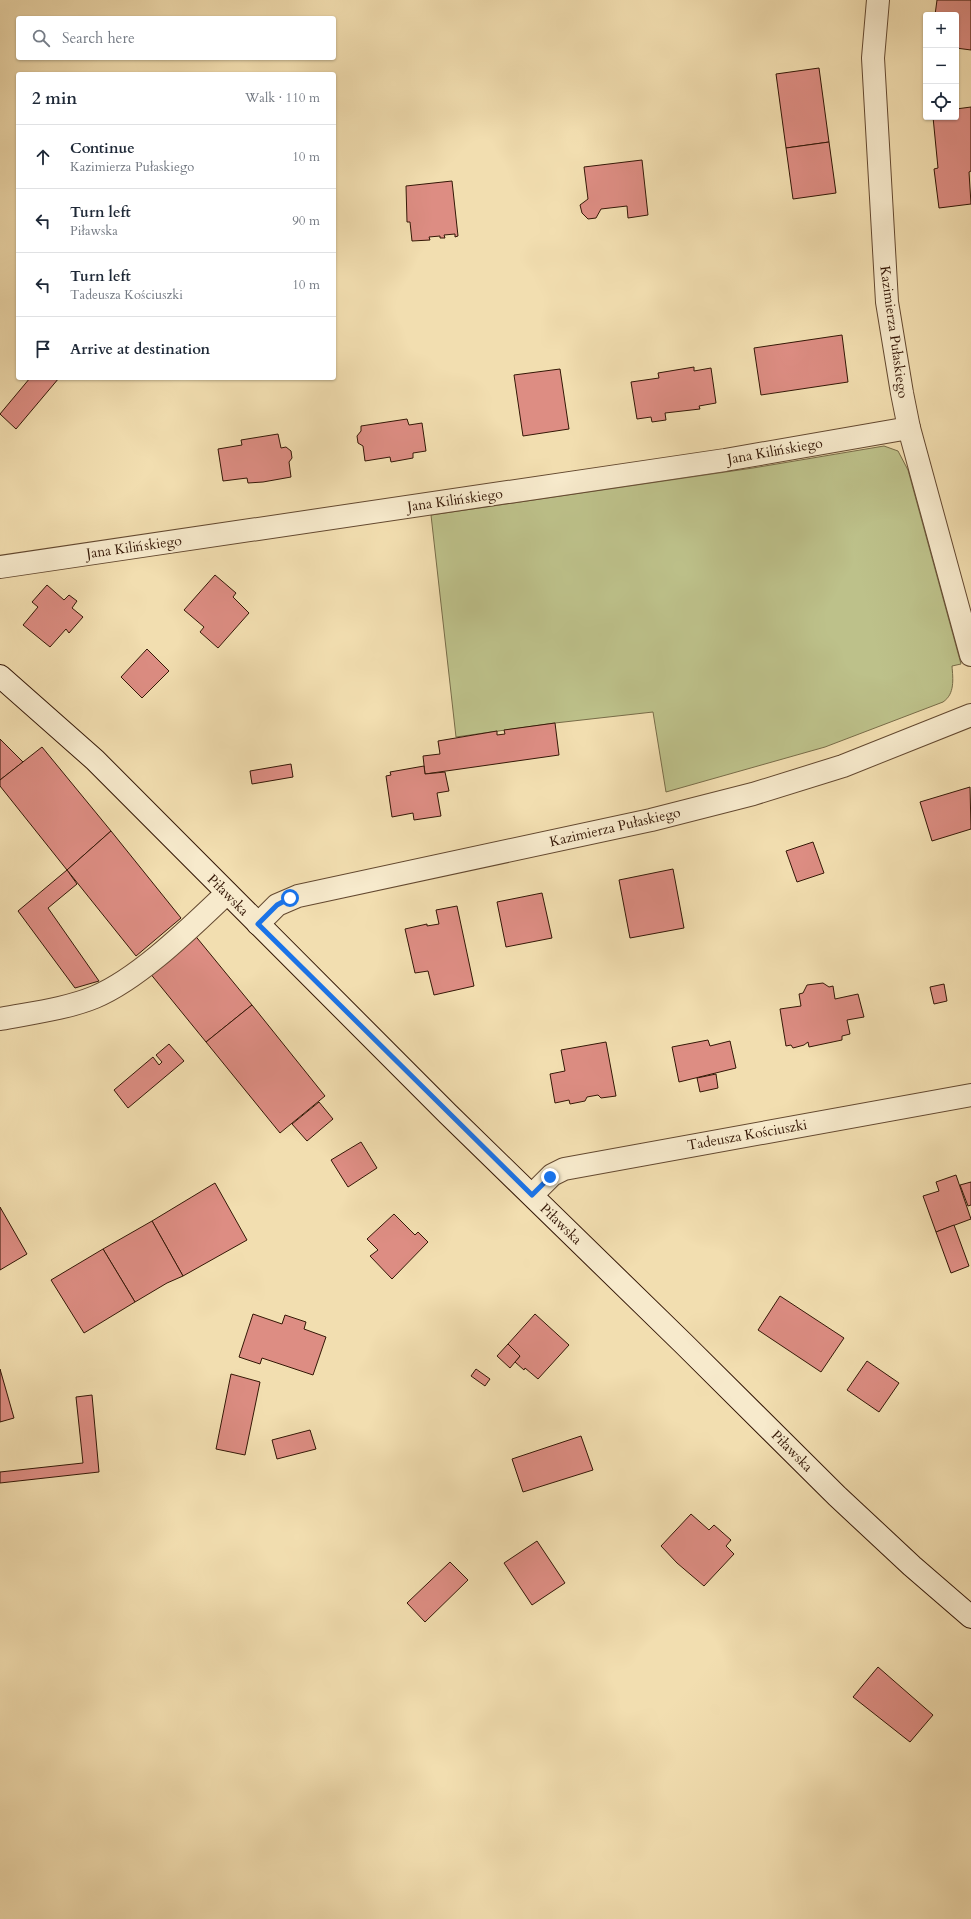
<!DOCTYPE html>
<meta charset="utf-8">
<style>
:root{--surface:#fff;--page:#f2f2f3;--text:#1f2937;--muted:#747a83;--line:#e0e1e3}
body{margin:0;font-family:Cardo,serif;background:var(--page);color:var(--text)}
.controls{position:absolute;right:12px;top:12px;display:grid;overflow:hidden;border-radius:4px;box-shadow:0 1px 3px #0004}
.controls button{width:36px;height:36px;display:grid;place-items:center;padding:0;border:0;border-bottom:1px solid var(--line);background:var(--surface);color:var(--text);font:20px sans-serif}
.stop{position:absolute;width:12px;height:12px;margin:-9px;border:3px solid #1a73e8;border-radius:50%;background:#fff}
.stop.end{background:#1a73e8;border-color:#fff;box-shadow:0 1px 4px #0008}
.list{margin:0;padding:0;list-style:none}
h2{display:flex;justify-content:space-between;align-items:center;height:52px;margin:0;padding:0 16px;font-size:17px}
h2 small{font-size:13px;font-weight:400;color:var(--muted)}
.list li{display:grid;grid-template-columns:26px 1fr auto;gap:12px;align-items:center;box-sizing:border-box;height:64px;padding:0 16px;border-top:1px solid var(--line)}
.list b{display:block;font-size:15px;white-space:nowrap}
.list p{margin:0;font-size:13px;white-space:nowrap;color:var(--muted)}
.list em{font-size:13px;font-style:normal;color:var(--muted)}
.icon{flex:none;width:22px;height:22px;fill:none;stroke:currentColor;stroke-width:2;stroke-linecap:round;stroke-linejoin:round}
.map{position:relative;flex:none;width:971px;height:1919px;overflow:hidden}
.search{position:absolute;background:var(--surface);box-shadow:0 1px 3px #0004;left:16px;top:16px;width:320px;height:44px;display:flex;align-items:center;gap:10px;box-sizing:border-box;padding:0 14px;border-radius:4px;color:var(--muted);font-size:15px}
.panel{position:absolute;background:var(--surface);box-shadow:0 1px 3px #0004;left:16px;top:72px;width:320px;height:308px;border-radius:4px}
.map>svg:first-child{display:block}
.green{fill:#bdc18a;stroke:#786c48}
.building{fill:#dd8d83;stroke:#341706}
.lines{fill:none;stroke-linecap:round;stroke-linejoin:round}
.street-casing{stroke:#644930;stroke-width:24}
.secondary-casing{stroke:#341706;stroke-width:24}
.street{stroke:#f7eacc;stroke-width:22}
.secondary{stroke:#f7eacc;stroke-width:22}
.route{stroke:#1a73e8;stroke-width:5}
.labels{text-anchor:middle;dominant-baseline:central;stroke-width:3.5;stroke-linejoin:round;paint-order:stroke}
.street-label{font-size:14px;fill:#341706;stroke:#f7eacc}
</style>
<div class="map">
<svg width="971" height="1919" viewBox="0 0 971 1919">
<rect width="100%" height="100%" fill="#f2deb0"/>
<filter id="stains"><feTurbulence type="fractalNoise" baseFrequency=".005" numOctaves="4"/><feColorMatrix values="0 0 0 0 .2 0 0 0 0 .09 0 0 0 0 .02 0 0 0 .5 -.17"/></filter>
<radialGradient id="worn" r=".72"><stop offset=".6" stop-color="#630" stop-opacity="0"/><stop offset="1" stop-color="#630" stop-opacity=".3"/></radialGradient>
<!-- green -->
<path class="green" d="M884,446L898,451L908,470L961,664L952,666C953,679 955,694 943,702L825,747L666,792L653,712L555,723L456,737L431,515L753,468Z"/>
<!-- building -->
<g class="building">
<path d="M937,0H971V50L956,48V15H935Z"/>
<path d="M819,68L829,142L786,148L776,74Z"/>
<path d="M971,107V171L969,172L971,204L939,208L934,169L938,168L933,117H956V109Z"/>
<path d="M829,142L836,193L793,199L786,148Z"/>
<path d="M642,160L648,215L628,218L627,206L601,209L596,218L588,219L582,213L580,205L588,199L584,167Z"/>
<path d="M452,181L458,236L455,237V234L444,235L445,238H440V236L429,237L430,240L412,241L410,222H407L406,186Z"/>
<path d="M842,335L848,382L761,395L754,348Z"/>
<path d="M694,367V371L711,368L716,403L699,406L700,409L665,413L666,420L652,422L651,417L637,419L631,382L659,378L658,373Z"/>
<path d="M560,369L569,429L523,436L514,375Z"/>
<path d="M30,378H59L16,429L0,414Z"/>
<path d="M407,419L409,425L422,423L426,451L413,453V458L391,462L390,457L365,461L363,446L358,443L357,436L361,431V426Z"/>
<path d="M278,434L281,448L286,447L291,451L292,458L289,462L291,477L263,482L248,483L247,478L223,481L218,449L242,445L241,440Z"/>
<path d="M215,575L236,593L233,597L249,613L218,648L200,632L204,627L184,610Z"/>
<path d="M47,585L64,600L69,595L77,601L72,608L83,617L69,633L66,629L50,647L23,625L38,607L32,602Z"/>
<path d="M147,649L169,671L142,698L121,677Z"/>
<path d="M555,723L559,755L425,774L423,756L440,754L438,741L497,731V735L505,734L504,730Z"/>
<path d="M0,739L23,762L0,780Z"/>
<path d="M42,747L111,831L67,870L0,786V780Z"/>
<path d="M291,764L293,777L252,784L250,771Z"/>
<path d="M424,766L425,774L445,772L449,791L437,793L441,816L414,820L413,813L392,817L386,776L391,775L390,772Z"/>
<path d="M970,787L971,829L932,841L920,802Z"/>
<path d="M111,831L181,918L136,956L67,870Z"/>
<path d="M813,842L824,873L797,882L786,851Z"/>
<path d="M673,869L684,928L630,938L619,880Z"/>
<path d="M67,870L77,884L48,908L99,981L75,988L18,911Z"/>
<path d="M542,893L552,938L506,947L497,902Z"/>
<path d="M457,906L474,986L434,995L428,971L415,973L405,929L427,924V926L439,924L436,910Z"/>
<path d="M193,933L252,1005L206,1042L149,972Z"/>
<path d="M823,983L829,987L833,986L835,999L858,994L864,1017L847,1020L850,1034L842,1036V1040L809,1047L808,1042L804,1045L793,1048L791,1045L786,1046L780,1009L801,1006L799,994L803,993L807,985Z"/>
<path d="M944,984L947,1001L934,1004L930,987Z"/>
<path d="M252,1005L325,1096L280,1133L206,1042Z"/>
<path d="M708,1040L710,1046L730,1041L736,1068L679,1082L672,1047Z"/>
<path d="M606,1042L616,1096L601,1098L598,1095L587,1097L585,1101L570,1104L569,1100L555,1103L550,1074L565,1071L561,1050Z"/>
<path d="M169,1044L184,1061L128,1108L114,1090L153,1057L159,1065L162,1062L156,1055Z"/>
<path d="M716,1074L718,1088L700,1092L697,1078Z"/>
<path d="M319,1102L333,1119L307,1141L292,1124Z"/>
<path d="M361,1142L377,1168L348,1187L331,1160Z"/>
<path d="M956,1175L971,1219L936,1232L923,1196L939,1191L936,1182Z"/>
<path d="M971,1182V1205L968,1206L960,1185Z"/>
<path d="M215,1183L247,1240L183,1276L152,1221Z"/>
<path d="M0,1207L27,1254L0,1270Z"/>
<path d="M394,1214L415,1235L418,1232L428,1242L392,1279L370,1256L378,1250L367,1239Z"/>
<path d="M152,1221L183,1276L167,1283L135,1302L103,1249Z"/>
<path d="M954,1225L969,1266L951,1273L936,1232Z"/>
<path d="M103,1249L135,1302L84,1333L51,1280Z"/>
<path d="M780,1296L844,1338L821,1372L758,1330Z"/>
<path d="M253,1314L282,1324L285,1315L306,1322L304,1329L326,1337L313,1375L262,1358L260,1364L239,1357Z"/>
<path d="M535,1314L569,1345L538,1379L525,1368L524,1370L515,1362L520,1356L508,1344Z"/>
<path d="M508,1344L520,1356L510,1368L497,1356Z"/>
<path d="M867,1361L899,1383L879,1412L847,1390Z"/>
<path d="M0,1369L14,1418L0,1422Z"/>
<path d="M476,1369L490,1379L485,1386L471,1376Z"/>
<path d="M231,1374L260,1382L245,1455L216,1449Z"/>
<path d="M92,1395L99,1472L0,1483V1472L83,1463L76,1397Z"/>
<path d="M310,1430L316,1449L277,1459L272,1440Z"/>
<path d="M581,1436L593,1470L523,1492L512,1459Z"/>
<path d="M691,1514L709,1530L714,1525L731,1540L726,1546L734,1554L704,1586L677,1563L661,1546Z"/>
<path d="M537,1541L565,1583L532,1605L504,1563Z"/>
<path d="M450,1562L468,1580L425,1622L407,1603Z"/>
<path d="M878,1667L933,1715L910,1742L853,1697Z"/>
</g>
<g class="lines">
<defs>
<g id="street">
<path d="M878,0L873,58L887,302L902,393L909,428L971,655"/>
<path d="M0,567L725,460L909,428"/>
<path d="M258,924L277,905L298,896L651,820L753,794L843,766L971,715"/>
<path d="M0,1019C31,1013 66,1009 95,997C140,978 191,927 227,893"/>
<path d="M532,1195L552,1175L564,1169L971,1095"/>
</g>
<path id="secondary" d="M0,676L95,760L448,1114L684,1344L837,1496L912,1566L971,1617"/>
</defs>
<!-- street casing -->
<use href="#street" class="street-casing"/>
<!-- secondary casing -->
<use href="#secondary" class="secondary-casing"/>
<!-- street -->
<use href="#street" class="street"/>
<!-- secondary -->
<use href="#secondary" class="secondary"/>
</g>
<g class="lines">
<!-- route -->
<path class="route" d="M290,898L277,905L258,924L532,1195L550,1177"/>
</g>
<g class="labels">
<!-- street labels -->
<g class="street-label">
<text transform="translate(894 332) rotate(82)">Kazimierza Pułaskiego</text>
<text transform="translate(775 451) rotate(-10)">Jana Kilińskiego</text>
<text transform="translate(455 500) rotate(-8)">Jana Kilińskiego</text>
<text transform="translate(134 547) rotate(-8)">Jana Kilińskiego</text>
<text transform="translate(615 827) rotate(-13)">Kazimierza Pułaskiego</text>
<text transform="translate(228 895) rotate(45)">Piławska</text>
<text transform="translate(747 1135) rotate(-10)">Tadeusza Kościuszki</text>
<text transform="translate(561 1224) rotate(44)">Piławska</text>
<text transform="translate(792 1451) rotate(45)">Piławska</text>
</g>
</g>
<rect width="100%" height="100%" filter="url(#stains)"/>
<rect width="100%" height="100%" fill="url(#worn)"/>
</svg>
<div class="controls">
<button>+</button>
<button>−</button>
<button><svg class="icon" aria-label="locate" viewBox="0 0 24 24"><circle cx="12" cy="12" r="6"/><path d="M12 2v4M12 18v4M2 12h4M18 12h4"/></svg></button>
</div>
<div class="stop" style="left:290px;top:898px"></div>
<div class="stop end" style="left:550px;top:1177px"></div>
<div class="search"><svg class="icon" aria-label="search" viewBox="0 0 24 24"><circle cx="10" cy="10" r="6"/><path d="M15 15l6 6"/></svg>Search here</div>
<section class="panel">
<h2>2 min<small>Walk · 110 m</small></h2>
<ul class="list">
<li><svg class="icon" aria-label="ahead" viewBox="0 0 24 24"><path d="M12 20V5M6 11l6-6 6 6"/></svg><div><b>Continue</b><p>Kazimierza Pułaskiego</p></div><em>10 m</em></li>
<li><svg class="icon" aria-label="left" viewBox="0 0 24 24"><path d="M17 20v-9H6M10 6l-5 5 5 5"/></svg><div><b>Turn left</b><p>Piławska</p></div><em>90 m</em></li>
<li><svg class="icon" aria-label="left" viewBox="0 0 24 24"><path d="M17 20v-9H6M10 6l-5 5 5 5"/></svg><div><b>Turn left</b><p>Tadeusza Kościuszki</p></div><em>10 m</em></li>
<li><svg class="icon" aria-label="arrive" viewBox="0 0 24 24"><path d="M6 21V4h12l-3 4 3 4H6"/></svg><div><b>Arrive at destination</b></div></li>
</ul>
</section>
</div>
